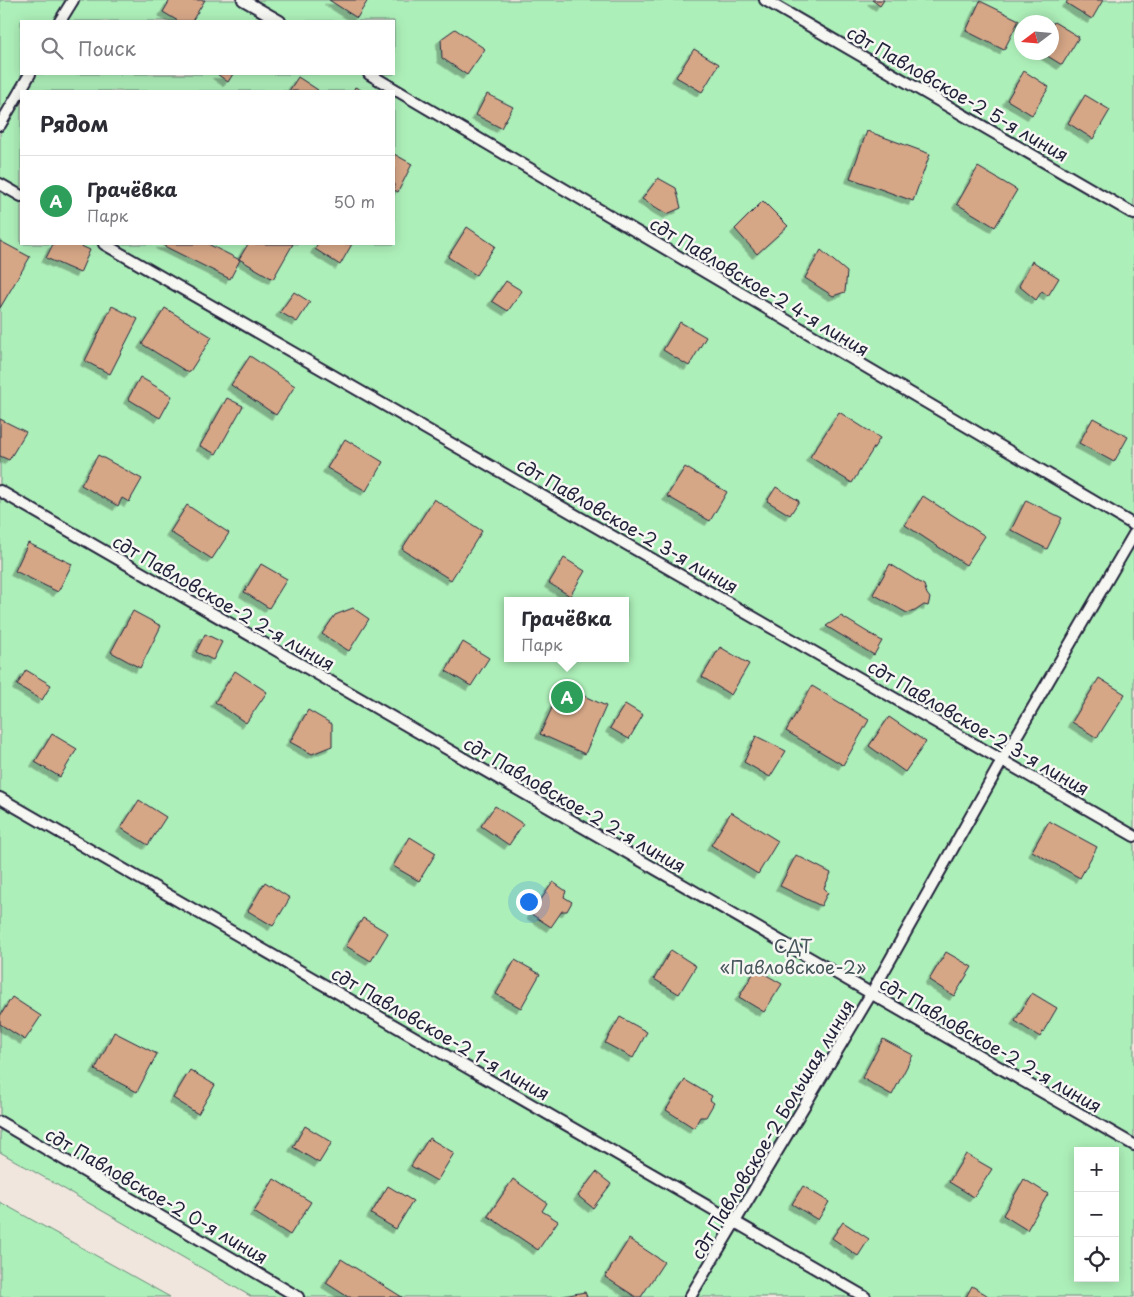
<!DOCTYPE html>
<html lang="ru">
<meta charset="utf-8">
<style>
:root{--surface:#fff;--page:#f7f7f7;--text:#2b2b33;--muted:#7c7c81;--line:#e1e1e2;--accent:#111827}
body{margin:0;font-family:"Playpen Sans",sans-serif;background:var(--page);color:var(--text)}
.controls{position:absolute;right:15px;bottom:15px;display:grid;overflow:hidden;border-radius:0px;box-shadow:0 2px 12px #0003}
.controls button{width:45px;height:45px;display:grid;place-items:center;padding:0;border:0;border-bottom:1px solid var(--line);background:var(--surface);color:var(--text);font:25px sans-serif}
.compass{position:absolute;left:1014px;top:15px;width:45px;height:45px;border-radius:50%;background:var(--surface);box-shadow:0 2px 12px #0003;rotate:254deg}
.you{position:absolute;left:528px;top:901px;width:18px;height:18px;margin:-12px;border:4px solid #fff;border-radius:50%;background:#1a73e8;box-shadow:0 0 0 8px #1a73e833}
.badge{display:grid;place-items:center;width:32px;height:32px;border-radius:50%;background:var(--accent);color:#fff;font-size:16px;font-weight:700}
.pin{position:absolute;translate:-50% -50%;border:2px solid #fff;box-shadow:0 1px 5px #0006}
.popup{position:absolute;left:504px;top:597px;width:125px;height:65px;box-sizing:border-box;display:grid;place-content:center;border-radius:0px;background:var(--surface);filter:drop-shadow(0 1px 4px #0005);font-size:16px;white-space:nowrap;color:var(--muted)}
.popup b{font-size:19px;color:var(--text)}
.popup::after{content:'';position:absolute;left:50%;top:100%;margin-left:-10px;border:10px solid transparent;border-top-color:var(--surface)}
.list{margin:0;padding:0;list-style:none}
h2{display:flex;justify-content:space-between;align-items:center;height:65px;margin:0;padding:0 20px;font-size:21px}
h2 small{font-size:16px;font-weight:400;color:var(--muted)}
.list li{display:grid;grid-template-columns:32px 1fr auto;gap:15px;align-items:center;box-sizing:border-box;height:90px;padding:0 20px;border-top:1px solid var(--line)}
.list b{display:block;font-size:19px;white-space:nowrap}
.list p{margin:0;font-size:16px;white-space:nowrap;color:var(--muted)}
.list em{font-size:16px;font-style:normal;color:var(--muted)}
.icon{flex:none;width:28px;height:28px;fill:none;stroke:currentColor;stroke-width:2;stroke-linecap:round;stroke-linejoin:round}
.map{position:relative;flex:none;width:1134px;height:1297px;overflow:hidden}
.search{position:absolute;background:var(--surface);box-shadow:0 2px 12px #0003;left:20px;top:20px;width:375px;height:55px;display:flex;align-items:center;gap:12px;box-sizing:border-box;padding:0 18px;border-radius:0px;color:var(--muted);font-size:19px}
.panel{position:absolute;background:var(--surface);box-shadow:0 2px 12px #0003;left:20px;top:90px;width:375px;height:155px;border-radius:0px}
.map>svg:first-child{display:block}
.green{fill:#adefb9;stroke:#68887a;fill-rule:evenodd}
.building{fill:#d6a787;stroke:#22223b;filter:url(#shadow)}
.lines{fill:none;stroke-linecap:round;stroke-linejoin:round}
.lane-casing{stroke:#22223b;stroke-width:14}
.lane{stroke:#f6f6f2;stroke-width:10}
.labels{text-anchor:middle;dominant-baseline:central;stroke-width:5;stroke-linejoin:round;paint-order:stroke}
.street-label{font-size:18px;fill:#22223b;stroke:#f6f6f2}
.park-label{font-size:18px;fill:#45555a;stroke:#f6f6f2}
</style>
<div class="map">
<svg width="1134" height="1297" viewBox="0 0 1134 1297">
<defs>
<filter id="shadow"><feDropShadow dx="-4.5" dy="4.5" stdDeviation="0" flood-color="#0004"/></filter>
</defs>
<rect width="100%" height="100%" fill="#f0e6dd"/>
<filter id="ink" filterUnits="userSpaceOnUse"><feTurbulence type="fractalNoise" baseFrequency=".02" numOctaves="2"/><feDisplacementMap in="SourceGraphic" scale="10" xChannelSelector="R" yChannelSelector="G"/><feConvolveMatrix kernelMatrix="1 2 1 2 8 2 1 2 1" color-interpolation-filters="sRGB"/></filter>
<g filter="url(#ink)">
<!-- green -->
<g class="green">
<path d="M0,0H1134V1297H252L0,1152ZM21,21H394V74H21ZM1022,22H1052V52H1022ZM21,91H394V244H21ZM508,601H626V658H508ZM1078,1151H1115V1278H1078Z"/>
<path d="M0,1202L170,1297H0Z"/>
</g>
<!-- building -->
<g class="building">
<path d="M170,0H205L192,21H178L163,12Z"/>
<path d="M329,0H368L357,18Z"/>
<path d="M872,0H884L880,6Z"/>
<path d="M1068,0H1103L1092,19L1066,3Z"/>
<path d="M980,1L1019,20L1004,50L966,31Z"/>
<path d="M1054,22L1079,37L1062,65L1041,52H1052V25Z"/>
<path d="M455,29L485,49L467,75L442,58L441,39Z"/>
<path d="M694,49L719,64L702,92L676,77Z"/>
<path d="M1024,71L1049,87L1032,115L1007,100Z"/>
<path d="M217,74H233L228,82Z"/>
<path d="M298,77L318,90L317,91H289Z"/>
<path d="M355,87L363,91H353Z"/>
<path d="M487,94L513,107L501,128L476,115Z"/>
<path d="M1085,95L1110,110L1093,139L1068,123Z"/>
<path d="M867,131L930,154L913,201L850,178Z"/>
<path d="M394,154L412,164L398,192L394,190Z"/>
<path d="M978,167L1017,190L995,227L957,204Z"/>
<path d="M658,178L676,188L681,208L667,214L642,199Z"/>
<path d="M763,201L788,226L757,254L735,229Z"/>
<path d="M467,227L495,246L476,275L448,257Z"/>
<path d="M0,241L30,257L0,308Z"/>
<path d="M53,244H77L90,250L80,273L46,258Z"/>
<path d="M160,244H208L240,260L230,279Z"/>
<path d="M248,244H293L273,279L239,259Z"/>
<path d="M318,244H352L340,265L315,249Z"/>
<path d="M821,250L847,272L845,292L833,296L805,278Z"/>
<path d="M1032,261L1059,278L1048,296L1042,291L1036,300L1019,286Z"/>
<path d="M506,281L522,291L508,311L492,301Z"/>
<path d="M294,292L310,302L297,322L280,312Z"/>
<path d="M112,306L138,319L110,374L85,361Z"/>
<path d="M165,308L212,337L189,373L142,344Z"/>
<path d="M680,322L706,337L689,366L663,350Z"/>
<path d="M250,356L295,386L276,415L231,385Z"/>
<path d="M140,377L172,396L160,418L128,399Z"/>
<path d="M227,398L243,406L216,454L200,446Z"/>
<path d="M839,412L880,438L852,483L810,457Z"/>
<path d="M1093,418L1128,437L1114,462L1079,443Z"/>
<path d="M0,419L26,432L9,460L0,456Z"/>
<path d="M345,439L383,462L366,491L327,468Z"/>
<path d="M98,455L142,479L129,502L122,498L118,506L81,485Z"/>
<path d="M685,467L727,492L710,521L667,496Z"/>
<path d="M776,487L799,501L790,515L767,501Z"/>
<path d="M923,496L985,536L966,565L905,525Z"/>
<path d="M434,499L482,531L451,580L402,549Z"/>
<path d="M1026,500L1062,518L1047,549L1011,530Z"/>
<path d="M187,505L229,533L212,559L170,532Z"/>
<path d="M28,543L72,564L58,592L15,571Z"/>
<path d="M564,558L585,571L570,596L549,583Z"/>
<path d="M261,564L287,579L269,608L244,592Z"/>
<path d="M890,564L924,585L927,594L930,598L928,606L924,605L915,611L907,613L873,594Z"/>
<path d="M353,608L369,619L349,651L322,634L335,615Z"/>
<path d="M133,611L161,626L140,668L111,652Z"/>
<path d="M841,616L882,641L874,655L826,626Z"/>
<path d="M205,634L222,642L213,660L196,652Z"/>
<path d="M463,642L489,658L471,686L446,671Z"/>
<path d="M720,647L749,664L731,695L702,677Z"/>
<path d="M26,670L51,685L42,700L17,685Z"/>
<path d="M235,671L267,692L246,723L215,702Z"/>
<path d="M1099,678L1125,694L1097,738L1072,722Z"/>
<path d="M562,686L606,706L585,754L540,734Z"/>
<path d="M812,686L869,720L843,765L786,731Z"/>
<path d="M625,704L643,715L629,739L610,728Z"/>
<path d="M308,710L332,724V746L312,754L290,742Z"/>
<path d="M889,717L926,742L905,772L869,746Z"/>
<path d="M52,734L77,749L60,777L35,762Z"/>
<path d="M756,736L786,751L770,777L744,762Z"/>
<path d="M139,800L166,817L148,845L121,828Z"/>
<path d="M495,806L523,824L509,845L481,826Z"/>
<path d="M731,812L778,841L758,874L711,845Z"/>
<path d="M1049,821L1097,847L1080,878L1032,851Z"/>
<path d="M410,837L436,853L419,881L393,866Z"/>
<path d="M796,855L831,873L824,888L828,892L821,906L780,886Z"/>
<path d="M265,882L290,898L273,926L248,911Z"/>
<path d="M553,882L566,891L564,897L572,902L567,911H562L551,927L531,914Z"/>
<path d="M363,918L388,933L371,961L346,946Z"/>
<path d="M671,950L696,966L679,994L654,979Z"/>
<path d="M946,952L972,967L954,996L929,980Z"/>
<path d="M515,960L540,974L521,1008L496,994Z"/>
<path d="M756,969L782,984L764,1012L739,997Z"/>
<path d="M1032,993L1057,1008L1040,1037L1015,1021Z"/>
<path d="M12,997L41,1016L25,1040L0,1024V1016Z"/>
<path d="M620,1017L647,1032L633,1058L605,1043Z"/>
<path d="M114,1032L157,1054L137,1092L95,1070Z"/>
<path d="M883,1039L913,1055L892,1095L862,1078Z"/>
<path d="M190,1070L215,1085L198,1114L173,1098Z"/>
<path d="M685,1080L712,1096L710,1100L714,1103L706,1117H700L694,1128L666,1110Z"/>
<path d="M305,1126L332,1142L319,1163L293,1147Z"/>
<path d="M429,1138L454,1153L437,1181L411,1166Z"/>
<path d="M966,1154L992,1169L974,1197L949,1182Z"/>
<path d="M596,1172L611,1184L593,1208L578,1196Z"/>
<path d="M274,1179L311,1202L290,1235L254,1212Z"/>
<path d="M513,1179L547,1203L542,1211L558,1221L538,1250L488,1216Z"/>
<path d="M1024,1179L1048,1194L1027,1230L1003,1215Z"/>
<path d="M388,1186L413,1201L396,1229L371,1214Z"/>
<path d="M803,1186L829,1202L818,1220L792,1204Z"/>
<path d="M843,1222L869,1239L858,1256L832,1238Z"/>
<path d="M629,1239L664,1262L641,1297H636L605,1277Z"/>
<path d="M341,1259L402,1297H348L326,1283Z"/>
<path d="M972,1286L990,1297H966Z"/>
<path d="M585,1292L587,1297H558Z"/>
</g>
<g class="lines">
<defs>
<g id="lane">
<path d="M243,0L280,21"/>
<path d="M765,0L1134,214"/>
<path d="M60,21L73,0"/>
<path d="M369,74L1134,525"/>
<path d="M0,125L30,74"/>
<path d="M0,184L21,196"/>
<path d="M104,244L1134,836"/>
<path d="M0,491L1134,1145"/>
<path d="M0,798L865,1297"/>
<path d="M0,1122L298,1297"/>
<path d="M690,1297L871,994L1003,759L1134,534"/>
</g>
</defs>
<!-- lane casing -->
<use href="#lane" class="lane-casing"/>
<!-- lane -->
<use href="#lane" class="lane"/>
</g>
</g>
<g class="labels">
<!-- street labels -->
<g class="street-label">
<text transform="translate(958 93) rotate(30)">сдт Павловское-2 5-я линия</text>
<text transform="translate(760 286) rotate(31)">сдт Павловское-2 4-я линия</text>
<text transform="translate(628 525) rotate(30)">сдт Павловское-2 3-я линия</text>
<text transform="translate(224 602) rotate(30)">сдт Павловское-2 2-я линия</text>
<text transform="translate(979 727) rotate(30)">сдт Павловское-2 3-я линия</text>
<text transform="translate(575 804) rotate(30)">сдт Павловское-2 2-я линия</text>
<text transform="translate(441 1033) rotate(30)">сдт Павловское-2 1-я линия</text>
<text transform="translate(991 1044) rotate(30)">сдт Павловское-2 2-я линия</text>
<text transform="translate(772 1129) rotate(-59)">сдт Павловское-2 Большая линия</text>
<text transform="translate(157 1195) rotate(30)">сдт Павловское-2 0-я линия</text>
</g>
<!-- park labels -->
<g class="park-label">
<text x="793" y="945">СДТ<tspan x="793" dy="21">«Павловское-2»</tspan></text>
</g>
</g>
</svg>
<div class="controls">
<button>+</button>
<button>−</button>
<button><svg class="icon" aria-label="locate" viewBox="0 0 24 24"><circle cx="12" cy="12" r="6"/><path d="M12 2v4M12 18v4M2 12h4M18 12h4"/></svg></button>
</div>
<svg class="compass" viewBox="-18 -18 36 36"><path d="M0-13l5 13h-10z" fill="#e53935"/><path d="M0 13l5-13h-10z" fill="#7c7c81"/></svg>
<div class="you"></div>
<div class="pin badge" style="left:567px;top:697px;background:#2e9e5b">A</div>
<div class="popup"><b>Грачёвка</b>Парк</div>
<div class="search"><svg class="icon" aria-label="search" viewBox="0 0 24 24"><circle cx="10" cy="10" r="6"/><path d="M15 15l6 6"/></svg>Поиск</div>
<section class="panel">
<h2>Рядом<small></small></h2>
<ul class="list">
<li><span class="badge" style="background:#2e9e5b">A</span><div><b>Грачёвка</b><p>Парк</p></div><em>50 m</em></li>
</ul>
</section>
</div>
